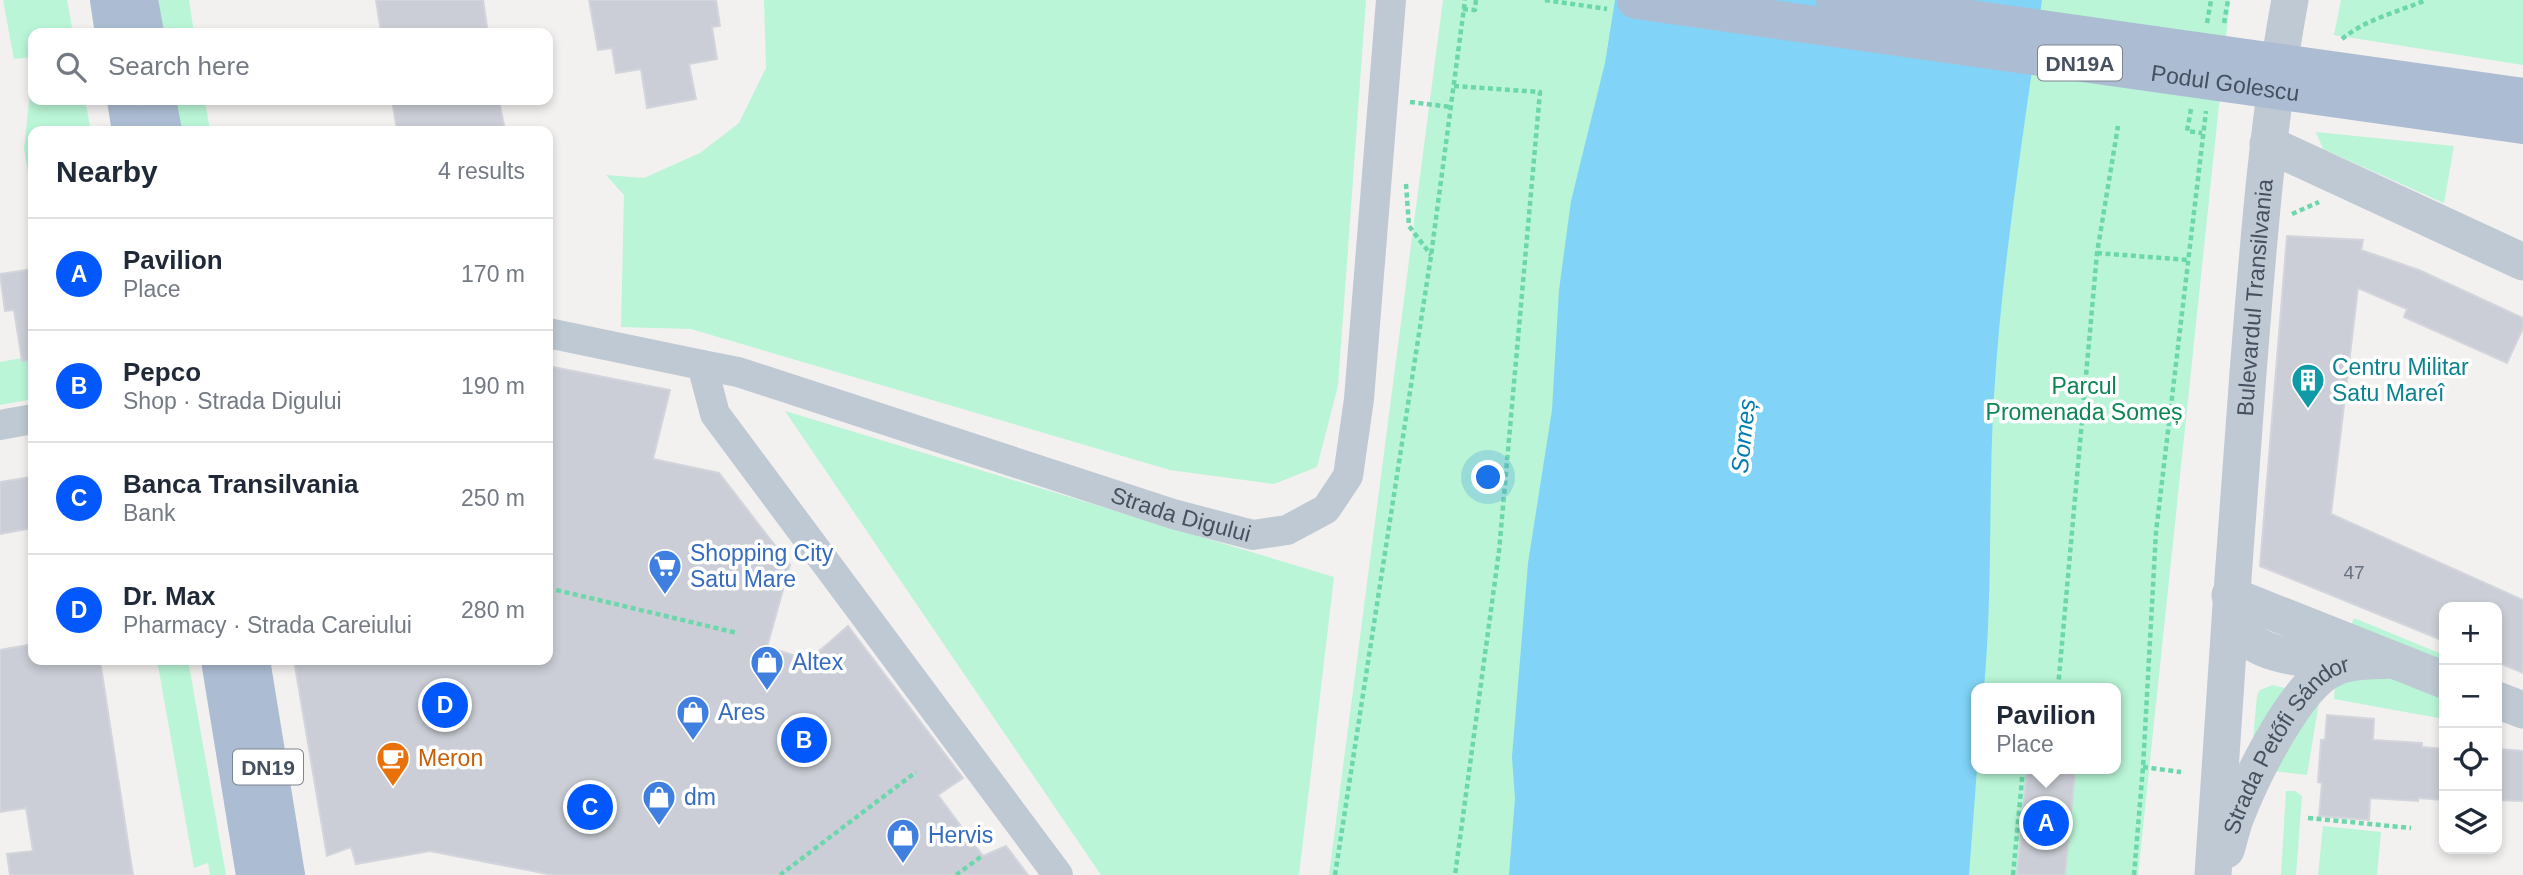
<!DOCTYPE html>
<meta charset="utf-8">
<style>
:root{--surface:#fff;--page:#f2f2f3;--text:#1f2937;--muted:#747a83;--line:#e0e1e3;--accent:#0258fa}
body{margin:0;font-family:Helvetica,sans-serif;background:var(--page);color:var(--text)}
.controls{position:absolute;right:21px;bottom:21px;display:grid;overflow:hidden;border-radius:14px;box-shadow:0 4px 10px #0003}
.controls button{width:63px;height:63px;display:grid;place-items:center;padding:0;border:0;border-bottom:2px solid var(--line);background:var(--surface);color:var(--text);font:35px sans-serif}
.you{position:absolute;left:1489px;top:478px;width:24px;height:24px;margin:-18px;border:5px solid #fff;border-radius:50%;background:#1a73e8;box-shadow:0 0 0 10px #1a73e833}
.badge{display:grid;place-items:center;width:46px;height:46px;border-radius:50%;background:var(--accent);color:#fff;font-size:23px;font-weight:700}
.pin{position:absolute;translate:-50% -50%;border:4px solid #fff;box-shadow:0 2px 7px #0006}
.popup{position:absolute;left:1971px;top:683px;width:150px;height:91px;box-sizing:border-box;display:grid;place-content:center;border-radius:14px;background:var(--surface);filter:drop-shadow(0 2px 5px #0005);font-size:23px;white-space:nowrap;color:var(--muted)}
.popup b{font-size:26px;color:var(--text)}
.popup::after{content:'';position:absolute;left:50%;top:100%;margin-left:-14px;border:14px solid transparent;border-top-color:var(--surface)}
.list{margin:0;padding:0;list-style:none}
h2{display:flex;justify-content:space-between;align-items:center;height:91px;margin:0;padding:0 28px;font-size:30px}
h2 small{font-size:23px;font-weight:400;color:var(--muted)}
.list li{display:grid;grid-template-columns:46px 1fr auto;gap:21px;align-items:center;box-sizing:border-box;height:112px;padding:0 28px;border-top:2px solid var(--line)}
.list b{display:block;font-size:26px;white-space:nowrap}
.list p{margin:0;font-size:23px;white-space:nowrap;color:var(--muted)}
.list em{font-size:23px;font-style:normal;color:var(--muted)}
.icon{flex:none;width:38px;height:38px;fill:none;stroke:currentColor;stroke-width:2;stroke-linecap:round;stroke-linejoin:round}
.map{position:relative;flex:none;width:2523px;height:875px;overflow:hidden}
.search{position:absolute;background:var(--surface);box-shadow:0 4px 10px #0003;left:28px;top:28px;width:525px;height:77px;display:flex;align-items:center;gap:18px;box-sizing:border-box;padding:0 24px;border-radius:14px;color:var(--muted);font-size:26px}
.panel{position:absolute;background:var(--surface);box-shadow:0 4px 10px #0003;left:28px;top:126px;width:525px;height:539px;border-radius:14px}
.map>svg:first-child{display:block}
.green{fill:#b9f5d6;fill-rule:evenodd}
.water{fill:#81d4f7}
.building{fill:#cbced6;stroke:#d3d5dc;stroke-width:2}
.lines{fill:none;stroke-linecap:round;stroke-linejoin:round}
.path{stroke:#6dd7ac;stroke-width:4.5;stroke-dasharray:5 3.5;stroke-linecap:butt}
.minor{stroke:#bfc9d3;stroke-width:30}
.tertiary{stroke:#bfc9d3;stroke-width:37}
.primary{stroke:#acbcd2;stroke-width:38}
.path-bridge{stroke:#6dd7ac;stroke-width:4.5;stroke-dasharray:5 3.5;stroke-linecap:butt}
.primary-bridge{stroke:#acbcd2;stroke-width:38}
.labels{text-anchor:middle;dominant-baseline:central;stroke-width:7;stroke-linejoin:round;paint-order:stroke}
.number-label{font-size:19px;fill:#66707e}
.shield{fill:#fff;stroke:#7d8590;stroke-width:2}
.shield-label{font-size:21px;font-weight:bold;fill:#455160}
.street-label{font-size:23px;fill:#455160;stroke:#fff}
.culture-label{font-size:23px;fill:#0d838f;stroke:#fff;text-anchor:start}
.park-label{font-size:23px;fill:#0b8654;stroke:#fff}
.shop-label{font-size:23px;fill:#366cbe;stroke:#fff;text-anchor:start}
.food-label{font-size:23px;fill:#c56008;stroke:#fff;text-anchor:start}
.water-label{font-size:24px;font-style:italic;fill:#017bb0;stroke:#fff}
</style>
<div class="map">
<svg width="2523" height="875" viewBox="0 0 2523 875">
<rect width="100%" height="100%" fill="#f3f0f0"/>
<!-- green -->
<g class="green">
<path d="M3,0H67L73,33H33V57L14,59Z"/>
<path d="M147,0H189L194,33H153Z"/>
<path d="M764,0H1366L1338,386L1317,467L1274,484L1170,470L691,329L621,327L624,195L606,175L644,178L700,153L739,123L766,68Z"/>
<path d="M1443,0H2230L2138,875H1329ZM1976,688H2116V769H1976Z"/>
<path d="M2341,0H2523V65L2334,35Z"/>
<path d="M33,65V100H85L91,131H33V203L24,149Z"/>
<path d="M165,100H205L210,131H170Z"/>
<path d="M2316,132L2454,146L2444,203L2323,149Z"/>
<path d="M33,356V399L0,405V362Z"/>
<path d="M785,411L1334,577L1299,875H1101Z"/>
<path d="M2354,618L2444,655V666L2350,628Z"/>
<path d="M157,660H188L226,875H210L208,863L194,868Z"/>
<path d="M2376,672L2444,690V719L2334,699L2336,676Z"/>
<path d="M2322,684L2307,775L2272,771Z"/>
<path d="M2273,685L2296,691L2253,740L2257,695L2260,690Z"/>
<path d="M2286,791H2295L2302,796L2296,875H2281Z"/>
<path d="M2323,826L2381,832L2377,875H2318Z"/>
</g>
<!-- water -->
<path class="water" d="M1615,0H2042C2024,131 2002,263 1994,396C1988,493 1993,591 1984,688H1976L1977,769L1969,875H1509L1515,798L1512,757L1528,563L1552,410L1559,290L1571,201L1605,63Z"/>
<!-- building -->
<g class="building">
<path d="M376,0H483L488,33H381Z"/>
<path d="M589,0H716L720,26L712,27L717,59L689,64L696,99L647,108L641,69L616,73L612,48L598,50Z"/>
<path d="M392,100H499L505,131H397Z"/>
<path d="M2287,236L2363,240L2361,250L2419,270L2523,318V328L2507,363L2404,317L2407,309L2358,288L2331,514L2523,600V673L2497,662V607H2444V641L2260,566Z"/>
<path d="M33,269V360L22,361L14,310L5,311L0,274Z"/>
<path d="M548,366L670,390L653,459L719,473L790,565L767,647L809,660L848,626L963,778L938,795L983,856L1006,846L1028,875H553L430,851L356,864L351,847L327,856L294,660H548Z"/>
<path d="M31,477L33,528L0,534V482Z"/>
<path d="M33,644V660H100L133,875H10L7,854L33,851L26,808L0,812V650Z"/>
<path d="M2327,715L2374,719L2373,740L2422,743V747L2444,749V800L2418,798V801L2370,798L2369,820L2319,816L2322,783L2318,782L2321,740H2325Z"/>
<path d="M2499,749L2523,751V801L2497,800V752H2499Z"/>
<path d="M2027,769L2075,771L2065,875H2017Z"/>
</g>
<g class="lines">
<!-- path -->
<g class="path">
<path d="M1463,9L1475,10L1476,0"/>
<path d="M2207,23L2211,0"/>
<path d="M2224,23L2228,0"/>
<path d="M2342,39C2366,19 2398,12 2426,0"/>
<path d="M1454,86L1540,92L1499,551L1455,875"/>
<path d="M1410,102L1451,107"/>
<path d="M2191,109L2187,131L2202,133"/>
<path d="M1406,184L1409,226L1431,255"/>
<path d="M2292,214L2319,202"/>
<path d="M2097,253L2188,260"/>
<path d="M548,588L737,633"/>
<path d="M2058,688L2097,253L2118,126"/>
<path d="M2143,767L2181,772"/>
<path d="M2308,818L2411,828"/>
<path d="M780,875L916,772"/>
<path d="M956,875L982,856"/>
<path d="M1335,875L1431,256L1465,0"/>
<path d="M2013,875L2023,769"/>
<path d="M2134,875L2143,767L2156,532L2206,111"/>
</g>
<!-- minor -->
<g class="minor">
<path d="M548,333L702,365L715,414L1058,875"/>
<path id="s1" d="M702,365L738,372L1173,514L1253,535L1287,530L1326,509L1348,476L1359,399L1391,0"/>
<path d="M0,425L33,419"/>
</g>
<!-- tertiary -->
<g class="tertiary">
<path d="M2268,144L2523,262"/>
<path d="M2230,595L2444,680"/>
<path d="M2231,599C2235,614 2238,628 2249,639C2267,658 2325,661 2350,662"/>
<path d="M2497,700L2523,710"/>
<path id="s2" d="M2226,850C2230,838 2232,825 2237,814C2252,776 2297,683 2334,668C2352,660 2373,661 2392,660"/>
<path id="s3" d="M2213,875C2224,708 2235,540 2248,373C2258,248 2267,124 2290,0"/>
</g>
<!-- primary -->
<g class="primary">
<path d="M109,0L114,33"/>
<path d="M139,0L145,33"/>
<path d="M126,100L131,131"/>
<path d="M157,100L163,131"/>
<path d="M220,660L255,875"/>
<path d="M251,660L286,875"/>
</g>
<!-- path-bridge -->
<path class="path-bridge" d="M1545,0L1607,9"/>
<!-- primary-bridge -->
<g class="primary-bridge">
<path id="s4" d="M1636,0L2523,125"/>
<path d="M1835,0L2523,97"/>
</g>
</g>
<!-- icons -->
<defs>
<symbol id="building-pin" viewBox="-11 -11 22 30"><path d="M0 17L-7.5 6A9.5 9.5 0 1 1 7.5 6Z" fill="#0f9aa8" stroke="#fff"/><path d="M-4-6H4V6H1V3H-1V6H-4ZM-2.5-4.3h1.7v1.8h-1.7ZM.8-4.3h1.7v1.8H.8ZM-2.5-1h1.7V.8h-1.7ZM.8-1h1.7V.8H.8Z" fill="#fff"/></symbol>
<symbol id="supermarket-pin" viewBox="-11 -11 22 30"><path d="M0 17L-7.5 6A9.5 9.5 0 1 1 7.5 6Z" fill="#3f7fe0" stroke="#fff"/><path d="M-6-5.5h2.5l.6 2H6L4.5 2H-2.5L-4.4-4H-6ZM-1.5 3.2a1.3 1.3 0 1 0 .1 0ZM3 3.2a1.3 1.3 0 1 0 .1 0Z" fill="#fff"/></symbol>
<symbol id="shop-pin" viewBox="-11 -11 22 30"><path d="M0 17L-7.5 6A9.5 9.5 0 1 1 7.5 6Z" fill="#3f7fe0" stroke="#fff"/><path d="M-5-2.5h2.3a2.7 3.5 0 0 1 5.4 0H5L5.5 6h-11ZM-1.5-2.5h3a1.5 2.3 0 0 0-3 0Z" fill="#fff"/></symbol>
<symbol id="cafe-pin" viewBox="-11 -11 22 30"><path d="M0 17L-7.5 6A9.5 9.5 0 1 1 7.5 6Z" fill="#e8710a" stroke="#fff"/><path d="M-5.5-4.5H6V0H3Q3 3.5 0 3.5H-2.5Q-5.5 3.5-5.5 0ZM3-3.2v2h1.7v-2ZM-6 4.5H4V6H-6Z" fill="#fff"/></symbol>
</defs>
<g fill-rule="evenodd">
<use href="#building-pin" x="2289" y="361" width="38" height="52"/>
<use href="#supermarket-pin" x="646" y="547" width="38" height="52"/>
<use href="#shop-pin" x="748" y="643" width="38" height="52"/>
<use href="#shop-pin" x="674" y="693" width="38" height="52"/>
<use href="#cafe-pin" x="374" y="739" width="38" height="52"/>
<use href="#shop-pin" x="640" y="778" width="38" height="52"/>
<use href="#shop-pin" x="884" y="816" width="38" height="52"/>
</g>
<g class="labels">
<!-- number labels -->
<g class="number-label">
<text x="2354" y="572">47</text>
</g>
<!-- shield labels -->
<g class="shield">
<rect x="2038" y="45.5" width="84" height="35" rx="5"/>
<rect x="233" y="749.5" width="70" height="35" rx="5"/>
</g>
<g class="shield-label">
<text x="2080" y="63">DN19A</text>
<text x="268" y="767">DN19</text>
</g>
<!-- street labels -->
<g class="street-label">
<text stroke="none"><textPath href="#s4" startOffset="595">Podul Golescu</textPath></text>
<text stroke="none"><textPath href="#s3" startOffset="579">Bulevardul Transilvania</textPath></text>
<text stroke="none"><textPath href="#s1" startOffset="502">Strada Digului</textPath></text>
<text stroke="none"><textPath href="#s2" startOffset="124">Strada Petőfi Sándor</textPath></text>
</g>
<!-- culture labels -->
<g class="culture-label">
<text x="2332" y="367">Centru Militar<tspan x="2332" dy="26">Satu Mareî</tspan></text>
</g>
<!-- park labels -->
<g class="park-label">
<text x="2084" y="386">Parcul<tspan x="2084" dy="26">Promenada Someș</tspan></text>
</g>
<!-- shop labels -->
<g class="shop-label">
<text x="690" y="553">Shopping City<tspan x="690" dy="26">Satu Mare</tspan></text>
<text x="792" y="662">Altex</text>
<text x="718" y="712">Ares</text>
<text x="684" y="797">dm</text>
<text x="928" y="835">Hervis</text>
</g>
<!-- food labels -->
<g class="food-label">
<text x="418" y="758">Meron</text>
</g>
<!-- water labels -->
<g class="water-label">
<text transform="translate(1743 436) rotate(-84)">Someș</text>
</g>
</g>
</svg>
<div class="controls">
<button>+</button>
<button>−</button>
<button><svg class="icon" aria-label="locate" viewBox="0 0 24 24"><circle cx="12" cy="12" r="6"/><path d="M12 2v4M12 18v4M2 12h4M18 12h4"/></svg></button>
<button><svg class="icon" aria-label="layers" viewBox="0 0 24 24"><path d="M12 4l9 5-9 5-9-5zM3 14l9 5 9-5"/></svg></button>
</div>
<div class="you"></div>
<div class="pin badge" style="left:2046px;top:823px">A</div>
<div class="popup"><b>Pavilion</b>Place</div>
<div class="pin badge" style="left:804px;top:740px">B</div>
<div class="pin badge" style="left:590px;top:807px">C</div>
<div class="pin badge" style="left:445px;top:705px">D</div>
<div class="search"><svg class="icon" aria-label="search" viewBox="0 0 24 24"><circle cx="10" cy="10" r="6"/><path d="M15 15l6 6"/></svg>Search here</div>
<section class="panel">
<h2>Nearby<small>4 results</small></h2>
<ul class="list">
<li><span class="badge">A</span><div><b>Pavilion</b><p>Place</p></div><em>170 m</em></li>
<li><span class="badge">B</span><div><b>Pepco</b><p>Shop · Strada Digului</p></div><em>190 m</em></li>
<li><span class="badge">C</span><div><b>Banca Transilvania</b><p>Bank</p></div><em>250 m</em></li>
<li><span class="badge">D</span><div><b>Dr. Max</b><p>Pharmacy · Strada Careiului</p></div><em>280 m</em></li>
</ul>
</section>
</div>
